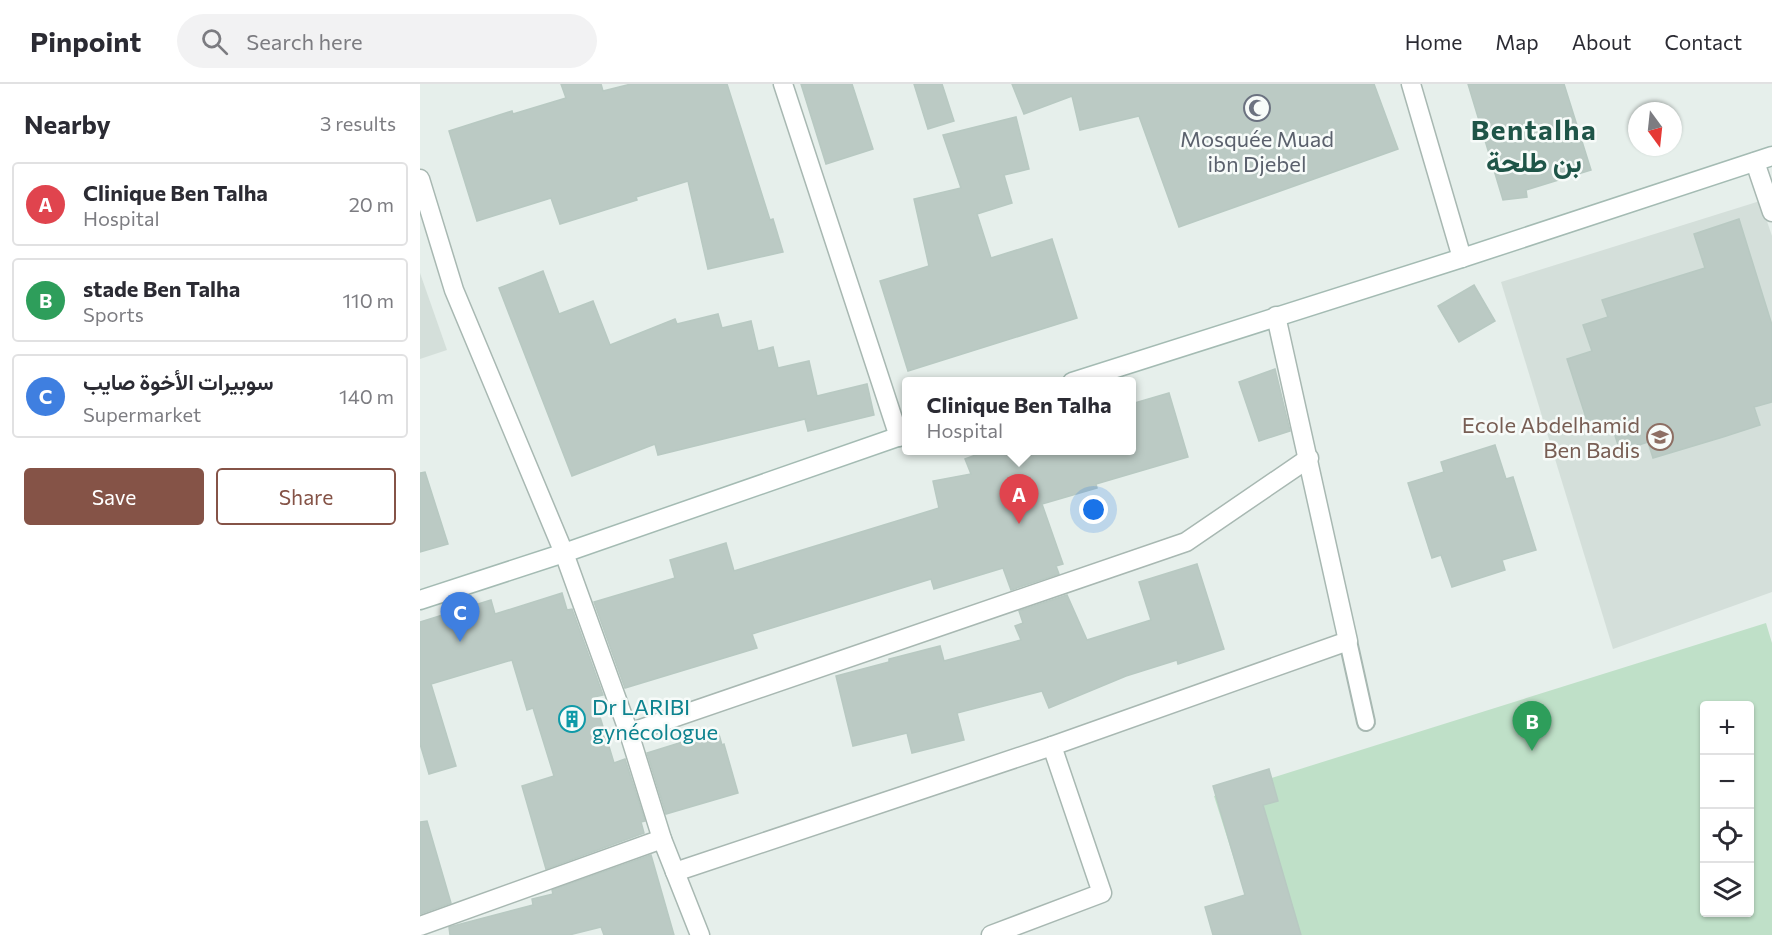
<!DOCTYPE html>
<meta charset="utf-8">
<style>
:root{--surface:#fff;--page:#f2f2f3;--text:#2b2b33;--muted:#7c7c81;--line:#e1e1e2;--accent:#855347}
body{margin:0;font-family:Commissioner,Vazirmatn,sans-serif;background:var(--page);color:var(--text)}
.controls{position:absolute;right:18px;bottom:18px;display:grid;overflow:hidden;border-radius:6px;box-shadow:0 2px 4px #0004}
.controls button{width:54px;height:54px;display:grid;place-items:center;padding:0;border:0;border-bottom:2px solid var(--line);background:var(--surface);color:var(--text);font:30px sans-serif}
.compass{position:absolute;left:1208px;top:18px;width:54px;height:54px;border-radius:50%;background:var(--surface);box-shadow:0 2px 4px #0004;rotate:165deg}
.you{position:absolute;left:674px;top:426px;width:21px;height:21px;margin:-15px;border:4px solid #fff;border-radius:50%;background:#1a73e8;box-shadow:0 0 0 9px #1a73e833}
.badge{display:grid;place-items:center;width:39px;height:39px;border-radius:50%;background:var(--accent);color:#fff;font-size:20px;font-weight:700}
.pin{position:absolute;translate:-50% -50px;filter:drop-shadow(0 2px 3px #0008)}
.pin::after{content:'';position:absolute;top:32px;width:21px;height:18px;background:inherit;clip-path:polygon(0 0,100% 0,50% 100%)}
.popup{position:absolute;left:482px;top:293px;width:234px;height:78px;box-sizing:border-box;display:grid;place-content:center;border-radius:6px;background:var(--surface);filter:drop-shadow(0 2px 4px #0005);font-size:20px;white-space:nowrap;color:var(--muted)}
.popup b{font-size:22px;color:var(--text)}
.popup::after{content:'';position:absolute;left:50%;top:100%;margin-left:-12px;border:12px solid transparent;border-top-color:var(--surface)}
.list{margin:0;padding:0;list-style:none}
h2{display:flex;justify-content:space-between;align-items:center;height:78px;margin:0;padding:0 24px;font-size:26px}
h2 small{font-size:20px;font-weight:400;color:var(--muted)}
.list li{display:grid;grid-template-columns:39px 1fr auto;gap:18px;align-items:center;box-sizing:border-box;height:84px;margin:0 12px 12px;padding:0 12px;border:2px solid var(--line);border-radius:6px}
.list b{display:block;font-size:22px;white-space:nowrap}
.list p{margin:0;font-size:20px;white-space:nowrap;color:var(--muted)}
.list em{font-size:20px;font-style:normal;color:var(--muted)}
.actions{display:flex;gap:12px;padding:18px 24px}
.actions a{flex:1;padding:14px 0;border:2px solid var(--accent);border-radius:6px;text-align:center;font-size:21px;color:var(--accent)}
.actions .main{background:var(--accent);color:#fff}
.icon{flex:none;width:33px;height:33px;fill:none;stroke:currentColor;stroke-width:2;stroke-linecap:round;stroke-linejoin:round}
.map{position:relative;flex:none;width:1352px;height:851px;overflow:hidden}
header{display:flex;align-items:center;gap:36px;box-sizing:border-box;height:84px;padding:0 30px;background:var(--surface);border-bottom:2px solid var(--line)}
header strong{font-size:28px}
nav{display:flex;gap:33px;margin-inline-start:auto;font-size:21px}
.search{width:420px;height:54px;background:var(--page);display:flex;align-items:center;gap:15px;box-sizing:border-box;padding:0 21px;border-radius:33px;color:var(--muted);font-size:22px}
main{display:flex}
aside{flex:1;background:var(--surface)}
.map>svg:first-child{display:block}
.built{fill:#d4dfda}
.green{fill:#bfe0c8;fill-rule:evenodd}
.building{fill:#bbcac4;stroke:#b8c9c2;stroke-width:1.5}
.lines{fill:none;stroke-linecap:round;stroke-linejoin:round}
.lane-casing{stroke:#a8b8b2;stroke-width:20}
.street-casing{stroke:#a8b8b2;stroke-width:21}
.secondary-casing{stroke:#a4bbb3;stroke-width:21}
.lane{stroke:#fff;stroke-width:16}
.street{stroke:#fff;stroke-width:18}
.secondary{stroke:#fff;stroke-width:18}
.labels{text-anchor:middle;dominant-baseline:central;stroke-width:5;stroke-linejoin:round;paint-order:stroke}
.worship-label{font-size:22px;fill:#5b616d;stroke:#f7fbf9}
.education-label{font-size:22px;fill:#785e54;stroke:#f7fbf9;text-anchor:end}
.culture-label{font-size:22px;fill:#0d838f;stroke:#f7fbf9;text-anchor:start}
.district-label{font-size:28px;font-weight:bold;letter-spacing:1.5px;fill:#1f5548;stroke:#f7fbf9}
</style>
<header>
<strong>Pinpoint</strong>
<div class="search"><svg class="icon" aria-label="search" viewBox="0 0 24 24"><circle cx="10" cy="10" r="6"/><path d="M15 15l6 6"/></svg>Search here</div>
<nav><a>Home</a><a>Map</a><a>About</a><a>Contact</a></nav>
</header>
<main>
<aside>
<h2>Nearby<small>3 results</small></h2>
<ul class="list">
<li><span class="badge" style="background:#e0444e">A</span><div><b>Clinique Ben Talha</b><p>Hospital</p></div><em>20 m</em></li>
<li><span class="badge" style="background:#2e9e5b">B</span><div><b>stade Ben Talha</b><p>Sports</p></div><em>110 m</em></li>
<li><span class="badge" style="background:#3f7fe0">C</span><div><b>سوبيرات الأخوة صايب</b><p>Supermarket</p></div><em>140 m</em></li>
</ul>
<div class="actions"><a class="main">Save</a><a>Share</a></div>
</aside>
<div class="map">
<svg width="1352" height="851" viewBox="0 0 1352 851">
<rect width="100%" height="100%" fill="#e6efeb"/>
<!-- built -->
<g class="built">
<path d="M1340,117L1352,152V508L1193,565L1081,198Z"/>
<path d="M0,189L27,266L0,275Z"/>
</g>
<!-- green -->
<path class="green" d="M1346,539L1352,559V851H838L794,712ZM1284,622H1330V828H1284Z"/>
<!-- building -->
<g class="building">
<path d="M141,0H181L183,7L211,0H307L350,136L353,135L363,168L288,185L268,97L216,113L217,116L140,140L131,114L57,137L29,47L92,27L93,30L146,14Z"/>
<path d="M381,0H432L453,65L406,80Z"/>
<path d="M494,0H522L534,37L508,45Z"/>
<path d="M592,0H954L978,65L759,143L719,32L660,46L652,12L604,30Z"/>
<path d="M1048,0H1144L1171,86L1106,106L1107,113L1083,116Z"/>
<path d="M596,33L609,85L584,91L592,119L557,130L571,174L632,155L657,234L488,287L460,197L509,182L494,115L541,104L523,51Z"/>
<path d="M1319,135L1352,241V318L1334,323L1340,341L1303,353L1233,374L1228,358L1200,367L1191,339L1170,346L1147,275L1172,267L1163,241L1188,233L1182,216L1285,184L1274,150Z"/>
<path d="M123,187L139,230L173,217L190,261L255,235L257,240L298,230L302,244L331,237L338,267L353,263L358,284L389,277L397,312L447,300L454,331L388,347L385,335L238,371L235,360L152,392L79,204Z"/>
<path d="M1054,201L1075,237L1039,258L1018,222Z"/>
<path d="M855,285L870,347L839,357L819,298Z"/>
<path d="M749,309L768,373L676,400L677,404L622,420L643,480L636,482L639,490L591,506L583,484L514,505L511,495L332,550L337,564L205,604L174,518L255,494L250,476L306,459L314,487L519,424L513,397L551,390L545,375L569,366H711V320Z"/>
<path d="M1075,361L1086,395L1093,393L1116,466L1082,476L1085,486L1032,503L1021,471L1012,474L988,399L1024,388L1021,378Z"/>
<path d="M5,388L28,460L0,468V389Z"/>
<path d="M777,480L804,565L758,580L757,576L706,592L629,624L622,607L537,629L544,656L492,669L487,649L433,662L416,592L469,578V575L520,562L524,577L601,556L595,542L603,539L599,527L647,511L667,556L731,536L719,498Z"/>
<path d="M142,509L147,526L152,525L183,611L174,613L194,679L205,675L225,737L221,738L224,749L126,785L102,702L134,692L113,624L107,626L92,576L11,600L36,682L9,690L0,660V538L71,516L75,530Z"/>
<path d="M298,647L302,661L304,660L318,709L246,730L227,669Z"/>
<path d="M849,685L858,717L843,721L881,851H793L785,823L825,811L793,702Z"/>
<path d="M7,737L31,819L0,830V738Z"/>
<path d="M231,771L254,851H184L181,843L149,851H30L29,843L113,821L112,815L133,810L132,806Z"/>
</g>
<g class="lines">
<defs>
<path id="lane" d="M928,557L946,638"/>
<g id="street">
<path d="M363,0L479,353"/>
<path d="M991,0L1042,174"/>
<path d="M1335,78L1352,128"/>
<path d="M0,95L34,206L144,469L209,649L242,755L280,851"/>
<path d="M209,649L766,458L889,374"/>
<path d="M255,788L632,662L928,557L856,232"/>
<path d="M0,842L242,755"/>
<path d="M571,851L682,809L632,662"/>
</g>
<g id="secondary">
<path d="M652,298L1042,174L1352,72"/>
<path d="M0,516L144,469L486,350"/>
</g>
</defs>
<!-- lane casing -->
<use href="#lane" class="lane-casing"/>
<!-- street casing -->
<use href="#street" class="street-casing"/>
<!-- secondary casing -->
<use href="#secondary" class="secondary-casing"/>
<!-- lane -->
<use href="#lane" class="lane"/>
<!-- street -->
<use href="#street" class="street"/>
<!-- secondary -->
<use href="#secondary" class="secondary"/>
</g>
<!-- icons -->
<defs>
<symbol id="mosque-ring" viewBox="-11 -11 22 22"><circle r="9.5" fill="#f7fbf9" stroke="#6b7280" stroke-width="1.5"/><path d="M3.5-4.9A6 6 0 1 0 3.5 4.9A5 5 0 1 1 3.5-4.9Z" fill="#6b7280"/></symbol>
<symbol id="school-ring" viewBox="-11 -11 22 22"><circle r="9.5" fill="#f7fbf9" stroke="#8d6e63" stroke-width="1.5"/><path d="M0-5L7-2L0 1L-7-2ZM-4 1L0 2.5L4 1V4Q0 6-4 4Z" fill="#8d6e63"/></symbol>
<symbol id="building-ring" viewBox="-11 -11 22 22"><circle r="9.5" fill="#f7fbf9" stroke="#0f9aa8" stroke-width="1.5"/><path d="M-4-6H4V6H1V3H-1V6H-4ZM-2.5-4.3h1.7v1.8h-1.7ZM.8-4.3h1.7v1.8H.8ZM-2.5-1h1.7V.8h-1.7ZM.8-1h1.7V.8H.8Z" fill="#0f9aa8"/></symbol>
</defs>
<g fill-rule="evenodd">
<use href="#mosque-ring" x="822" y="9" width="30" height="30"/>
<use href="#school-ring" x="1225" y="338" width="30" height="30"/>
<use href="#building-ring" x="137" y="620" width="30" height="30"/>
</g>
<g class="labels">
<!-- worship labels -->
<g class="worship-label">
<text x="837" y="54">Mosquée Muad<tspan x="837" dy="25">ibn Djebel</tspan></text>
</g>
<!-- education labels -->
<g class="education-label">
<text x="1220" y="340">Ecole Abdelhamid<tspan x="1220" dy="25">Ben Badis</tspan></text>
</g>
<!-- culture labels -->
<g class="culture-label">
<text x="172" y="622">Dr LARIBI<tspan x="172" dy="25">gynécologue</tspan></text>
</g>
<!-- district labels -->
<g class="district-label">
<text x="1114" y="45">Bentalha<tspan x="1114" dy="32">بن طلحة</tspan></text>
</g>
</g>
</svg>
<div class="controls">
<button>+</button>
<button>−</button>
<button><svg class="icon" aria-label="locate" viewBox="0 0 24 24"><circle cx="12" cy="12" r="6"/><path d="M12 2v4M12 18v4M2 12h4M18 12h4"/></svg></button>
<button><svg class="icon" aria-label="layers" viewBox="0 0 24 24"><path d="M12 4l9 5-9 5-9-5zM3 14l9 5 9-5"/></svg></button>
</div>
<svg class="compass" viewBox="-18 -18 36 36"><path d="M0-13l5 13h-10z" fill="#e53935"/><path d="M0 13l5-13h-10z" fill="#7c7c81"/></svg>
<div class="you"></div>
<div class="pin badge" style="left:599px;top:440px;background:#e0444e">A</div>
<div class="popup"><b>Clinique Ben Talha</b>Hospital</div>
<div class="pin badge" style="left:1112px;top:667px;background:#2e9e5b">B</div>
<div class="pin badge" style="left:40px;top:558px;background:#3f7fe0">C</div>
</div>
</main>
